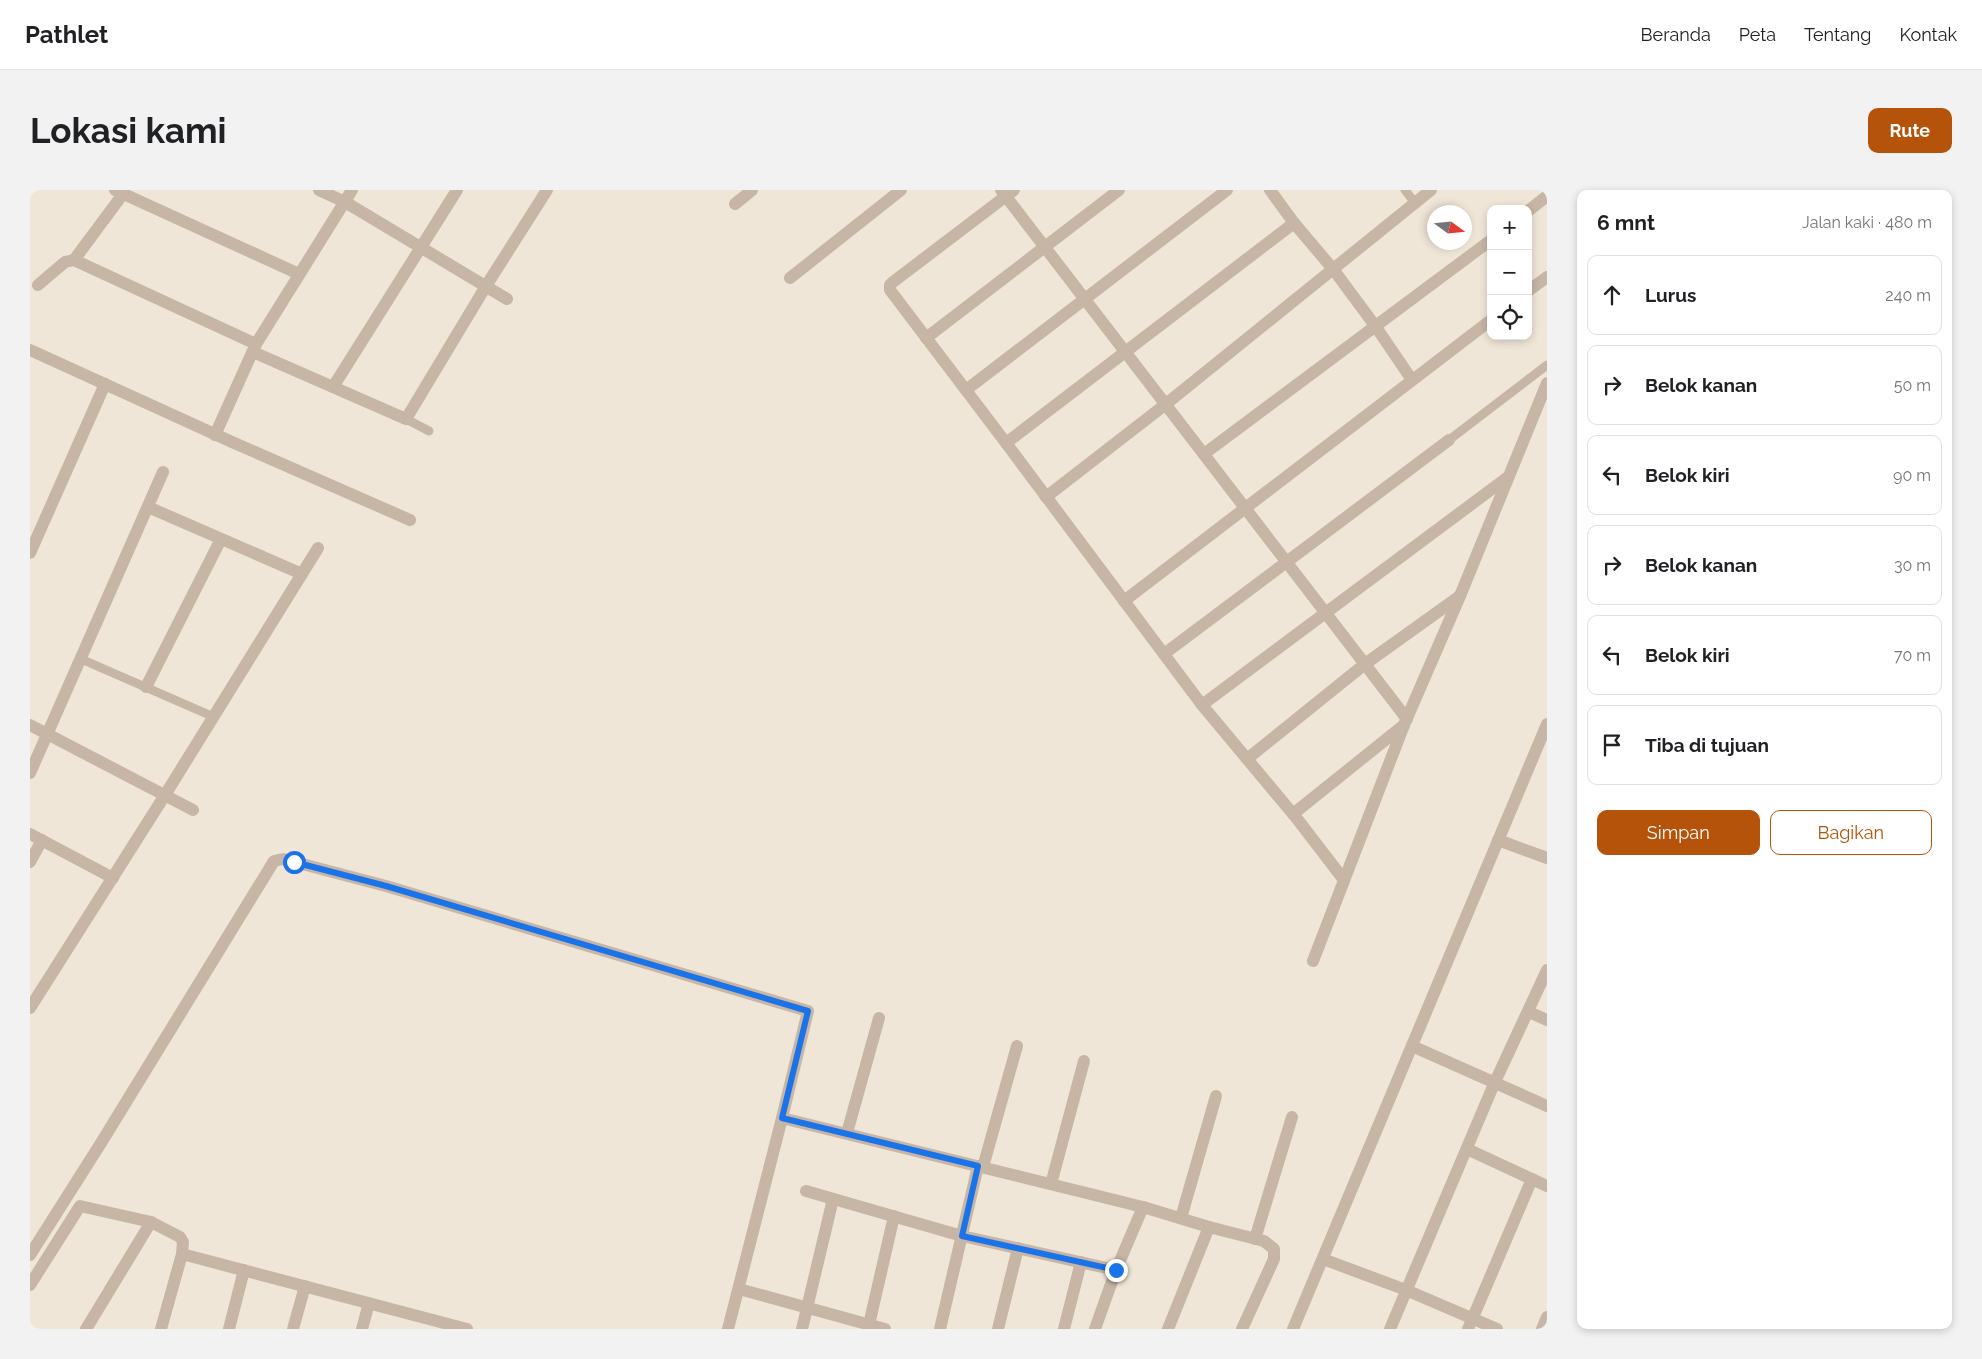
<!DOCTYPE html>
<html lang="id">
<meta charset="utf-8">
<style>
:root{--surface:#fff;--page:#f2f2f2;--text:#202124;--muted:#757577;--line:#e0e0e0;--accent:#b45309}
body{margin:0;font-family:Raleway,sans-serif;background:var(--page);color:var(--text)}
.controls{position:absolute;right:15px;top:15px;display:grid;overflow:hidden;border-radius:10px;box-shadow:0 2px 8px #0003}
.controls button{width:45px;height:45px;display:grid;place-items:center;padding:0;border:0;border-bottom:1px solid var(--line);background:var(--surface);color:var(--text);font:25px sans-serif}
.compass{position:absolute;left:1397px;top:15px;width:45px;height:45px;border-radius:50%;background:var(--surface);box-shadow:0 2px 8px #0003;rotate:105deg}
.stop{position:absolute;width:15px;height:15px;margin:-11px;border:4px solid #1a73e8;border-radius:50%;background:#fff}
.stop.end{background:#1a73e8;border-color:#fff;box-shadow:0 1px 5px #0008}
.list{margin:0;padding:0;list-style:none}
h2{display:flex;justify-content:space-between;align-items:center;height:65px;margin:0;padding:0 20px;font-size:21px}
h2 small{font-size:16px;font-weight:400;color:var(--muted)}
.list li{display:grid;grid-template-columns:32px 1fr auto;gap:15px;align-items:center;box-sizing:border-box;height:80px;margin:0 10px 10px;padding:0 10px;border:1px solid var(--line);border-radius:10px}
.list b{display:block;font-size:19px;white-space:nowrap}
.list em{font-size:16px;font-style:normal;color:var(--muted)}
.actions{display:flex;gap:10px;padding:15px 20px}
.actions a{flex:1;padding:11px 0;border:1px solid var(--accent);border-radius:10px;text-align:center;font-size:18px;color:var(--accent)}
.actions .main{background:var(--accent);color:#fff}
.icon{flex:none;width:28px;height:28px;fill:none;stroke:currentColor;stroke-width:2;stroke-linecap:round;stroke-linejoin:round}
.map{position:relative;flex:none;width:1517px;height:1139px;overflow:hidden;border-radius:10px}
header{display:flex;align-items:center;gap:30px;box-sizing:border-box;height:70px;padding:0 25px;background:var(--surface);border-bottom:1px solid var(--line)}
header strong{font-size:24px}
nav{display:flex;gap:28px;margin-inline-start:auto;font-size:18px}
.intro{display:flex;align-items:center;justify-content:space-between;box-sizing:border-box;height:120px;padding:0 30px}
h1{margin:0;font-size:35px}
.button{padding:12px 22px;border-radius:10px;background:var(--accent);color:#fff;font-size:18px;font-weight:700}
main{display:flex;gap:30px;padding:0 30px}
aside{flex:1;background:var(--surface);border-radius:10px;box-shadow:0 2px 8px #0003}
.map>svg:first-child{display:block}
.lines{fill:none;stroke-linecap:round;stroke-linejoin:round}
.lane{stroke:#c7b6a5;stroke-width:9}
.street{stroke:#c7b6a5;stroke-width:12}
.route{stroke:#1a73e8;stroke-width:6}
</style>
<header>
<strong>Pathlet</strong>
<nav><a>Beranda</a><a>Peta</a><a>Tentang</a><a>Kontak</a></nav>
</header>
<div class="intro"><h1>Lokasi kami</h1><a class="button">Rute</a></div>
<main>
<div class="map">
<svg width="1517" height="1139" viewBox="0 0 1517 1139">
<rect width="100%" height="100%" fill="#f0e6d8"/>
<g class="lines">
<!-- lane -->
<g class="lane">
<path d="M1375,0L1385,13"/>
<path d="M376,229L399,241"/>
<path d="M1419,250L1517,175"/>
<path d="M51,469L184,527"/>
</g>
<!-- street -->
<g class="street">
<path d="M85,0L269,84"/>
<path d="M289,0L315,12L477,109"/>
<path d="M971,0L1377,529"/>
<path d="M984,0L863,92L860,95V100L976,253L1172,515L1268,630L1314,690"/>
<path d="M1240,0L1264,33L1303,79L1346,137L1382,190"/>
<path d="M705,14L722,0"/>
<path d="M1498,21L1517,6"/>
<path d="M44,70L93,4"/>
<path d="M760,88L871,0"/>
<path d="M8,95L35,72L44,70L226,154"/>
<path d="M1498,101L1517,87"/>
<path d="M896,148L1089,0"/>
<path d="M0,160L202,252L380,330"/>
<path d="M223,162L376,229L456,96L517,0"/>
<path d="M303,197L427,0"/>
<path d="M936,200L1197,0"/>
<path d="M185,245L226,154L322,0"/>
<path d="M976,253L1264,33"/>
<path d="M1174,264L1461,50"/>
<path d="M1016,307L1136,214L1401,0"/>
<path d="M118,317L272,384"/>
<path d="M0,363L75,194"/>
<path d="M1094,411L1461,130"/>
<path d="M1134,464L1419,250"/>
<path d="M116,497L191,349"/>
<path d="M1172,515L1478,287"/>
<path d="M0,535L163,620"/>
<path d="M1217,569L1335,474L1430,406"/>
<path d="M0,583L133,282"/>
<path d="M1263,624L1374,535"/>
<path d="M0,644L83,688"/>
<path d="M1468,650L1517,668"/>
<path d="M0,672L12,650"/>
<path d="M1283,771L1374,535L1430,406L1517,193"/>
<path d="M0,818L135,605L288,358"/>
<path d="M1499,822L1517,830"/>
<path d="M1382,856L1517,916"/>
<path d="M817,943L849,828"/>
<path d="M1437,959L1517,996"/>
<path d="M953,977L987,856"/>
<path d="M1021,994L1054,871"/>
<path d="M776,1001L932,1046L1086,1080"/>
<path d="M1151,1028L1186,906"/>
<path d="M1225,1049L1262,927"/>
<path d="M0,1065L71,953L244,671L253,669L356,696L778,821L752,928"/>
<path d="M1293,1069L1376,1100L1467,1139"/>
<path d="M0,1095L50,1016L121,1032L150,1047L153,1052L152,1064L437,1139"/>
<path d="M709,1099L855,1139"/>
<path d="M56,1139L121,1032"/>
<path d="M131,1139L152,1064"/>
<path d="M199,1139L214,1080"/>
<path d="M263,1139L275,1096"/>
<path d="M332,1139L339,1113"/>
<path d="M698,1139L752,928L1113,1017L1179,1037L1234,1051L1244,1059V1069L1212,1139"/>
<path d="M772,1139L803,1009"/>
<path d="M838,1139L864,1026"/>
<path d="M910,1139L948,976"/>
<path d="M968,1139L988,1058"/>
<path d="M1034,1139L1051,1072"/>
<path d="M1065,1139L1086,1080L1113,1017"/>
<path d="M1138,1139L1179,1037"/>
<path d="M1263,1139L1517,534"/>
<path d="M1360,1139L1464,894L1517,780"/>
<path d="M1438,1139L1502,989"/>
<path d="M1512,1139L1517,1127"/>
</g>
</g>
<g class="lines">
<!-- route -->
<path class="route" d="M264,672L356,696L778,821L752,928L948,976L932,1046L1086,1080"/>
</g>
</svg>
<div class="controls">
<button>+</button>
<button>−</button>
<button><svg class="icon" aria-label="locate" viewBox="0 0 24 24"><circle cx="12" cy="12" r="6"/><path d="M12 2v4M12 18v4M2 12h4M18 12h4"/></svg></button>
</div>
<svg class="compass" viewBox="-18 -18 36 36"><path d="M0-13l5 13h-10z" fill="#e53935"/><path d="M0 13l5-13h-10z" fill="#757577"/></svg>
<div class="stop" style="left:264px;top:672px"></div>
<div class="stop end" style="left:1086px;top:1080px"></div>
</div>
<aside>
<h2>6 mnt<small>Jalan kaki · 480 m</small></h2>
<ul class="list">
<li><svg class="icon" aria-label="ahead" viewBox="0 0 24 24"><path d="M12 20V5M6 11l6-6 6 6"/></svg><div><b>Lurus</b></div><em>240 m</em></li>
<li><svg class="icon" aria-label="right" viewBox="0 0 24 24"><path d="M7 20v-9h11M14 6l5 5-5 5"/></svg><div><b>Belok kanan</b></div><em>50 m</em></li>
<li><svg class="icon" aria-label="left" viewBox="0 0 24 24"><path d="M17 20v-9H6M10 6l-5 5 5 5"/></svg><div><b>Belok kiri</b></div><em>90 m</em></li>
<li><svg class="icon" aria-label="right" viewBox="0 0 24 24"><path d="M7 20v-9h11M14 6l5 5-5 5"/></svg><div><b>Belok kanan</b></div><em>30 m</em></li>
<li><svg class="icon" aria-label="left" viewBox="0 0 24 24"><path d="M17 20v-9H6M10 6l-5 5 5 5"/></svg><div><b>Belok kiri</b></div><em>70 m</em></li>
<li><svg class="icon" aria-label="arrive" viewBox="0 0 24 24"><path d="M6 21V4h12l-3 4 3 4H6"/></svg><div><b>Tiba di tujuan</b></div></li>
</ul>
<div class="actions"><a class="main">Simpan</a><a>Bagikan</a></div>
</aside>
</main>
